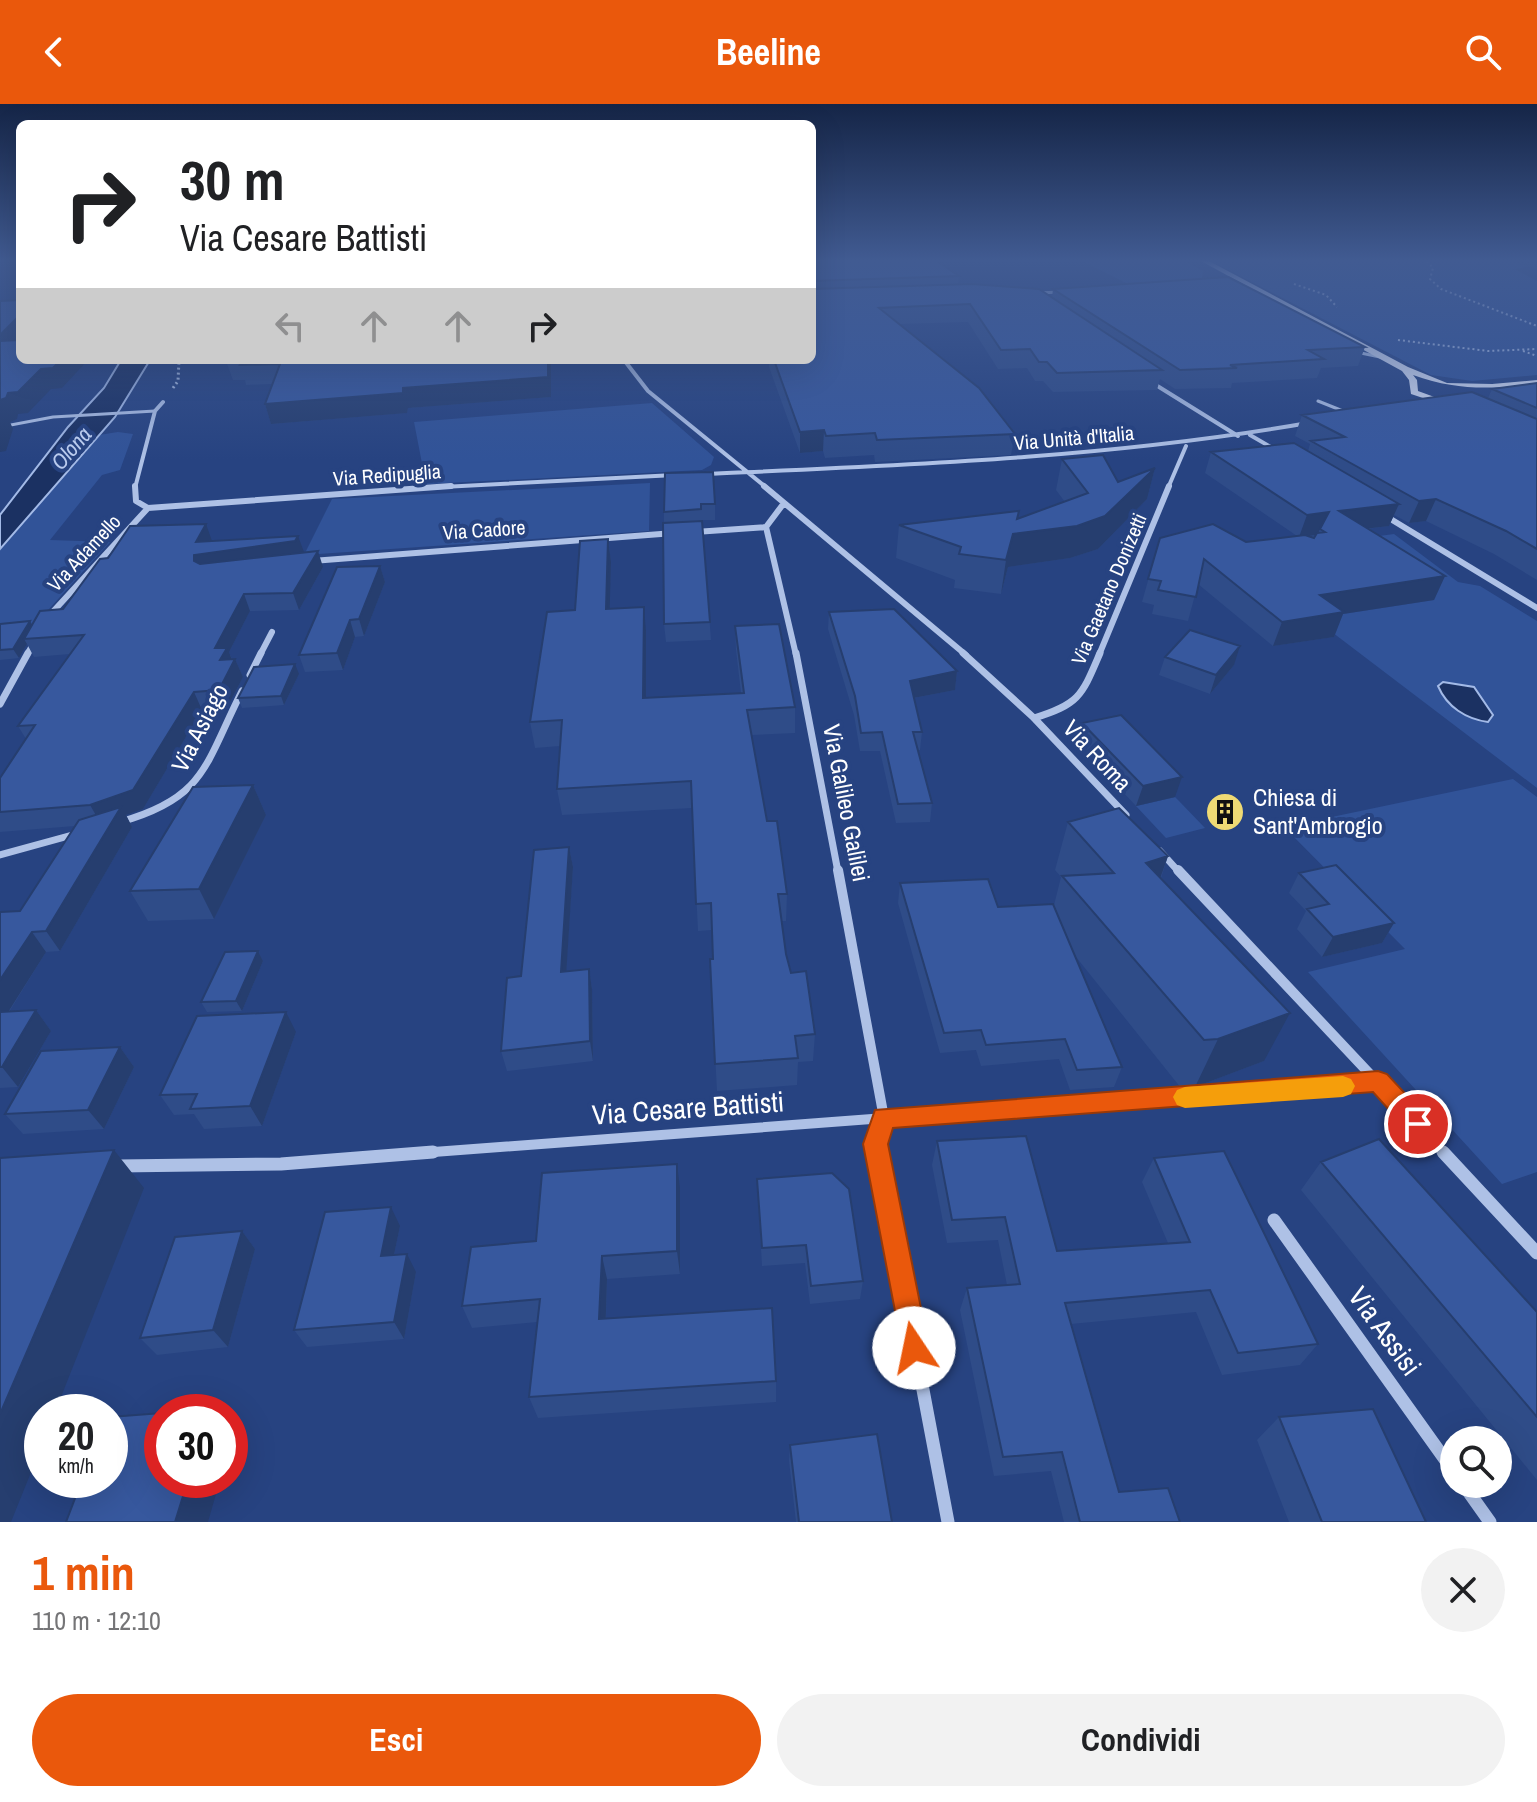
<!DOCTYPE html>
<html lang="it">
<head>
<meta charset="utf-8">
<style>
  :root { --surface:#fff; --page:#f2f2f2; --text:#202124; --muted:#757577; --accent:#ea580c }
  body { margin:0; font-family:"Archivo Narrow",sans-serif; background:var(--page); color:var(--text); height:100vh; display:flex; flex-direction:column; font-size:30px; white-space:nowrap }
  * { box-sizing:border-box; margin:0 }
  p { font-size:26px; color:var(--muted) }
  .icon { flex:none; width:44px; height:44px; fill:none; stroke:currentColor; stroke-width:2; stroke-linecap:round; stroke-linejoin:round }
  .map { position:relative; height:1418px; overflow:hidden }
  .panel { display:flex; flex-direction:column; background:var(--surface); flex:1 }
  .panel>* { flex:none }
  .hud { position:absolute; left:16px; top:16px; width:800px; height:244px; border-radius:12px; box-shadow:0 8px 32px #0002; background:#fff; color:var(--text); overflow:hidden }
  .fabs { position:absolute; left:1440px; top:1322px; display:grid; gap:16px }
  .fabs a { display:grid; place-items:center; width:72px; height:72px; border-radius:50%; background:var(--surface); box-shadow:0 8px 32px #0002; font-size:40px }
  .speed { position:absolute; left:24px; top:1290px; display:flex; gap:16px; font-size:40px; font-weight:700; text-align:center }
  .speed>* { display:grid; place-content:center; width:104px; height:104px; border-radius:50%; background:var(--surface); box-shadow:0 8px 32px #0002; line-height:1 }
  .speed small { font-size:20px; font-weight:400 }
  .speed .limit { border:12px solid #d22; background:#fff; color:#111 }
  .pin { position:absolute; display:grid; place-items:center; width:68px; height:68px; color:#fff; margin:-34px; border:4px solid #fff; border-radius:50%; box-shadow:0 2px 8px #0007 }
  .me { position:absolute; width:88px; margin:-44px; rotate:349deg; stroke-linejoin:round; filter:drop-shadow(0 0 6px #0008) }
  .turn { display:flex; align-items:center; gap:28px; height:168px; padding:0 32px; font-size:36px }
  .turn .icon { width:104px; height:104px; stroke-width:2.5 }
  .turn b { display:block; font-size:56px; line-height:68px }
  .lanes { display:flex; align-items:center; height:76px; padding:0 32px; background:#0003; justify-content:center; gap:40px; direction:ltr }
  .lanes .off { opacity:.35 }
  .round { display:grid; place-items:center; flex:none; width:84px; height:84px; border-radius:42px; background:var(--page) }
  .summary { display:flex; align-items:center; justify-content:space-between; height:136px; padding:0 32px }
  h1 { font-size:48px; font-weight:800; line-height:60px; color:var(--accent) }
  .primary-button { display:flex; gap:16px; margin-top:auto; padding:16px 32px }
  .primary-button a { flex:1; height:92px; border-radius:48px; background:var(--accent); color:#fff; font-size:32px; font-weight:800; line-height:92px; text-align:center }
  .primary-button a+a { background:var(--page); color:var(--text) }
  header { display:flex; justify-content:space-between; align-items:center; height:104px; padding:0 32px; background:var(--accent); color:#fff; font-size:36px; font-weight:800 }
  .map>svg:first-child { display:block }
  .green { fill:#315398 }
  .water { fill:#1b3162; stroke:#a3bae7; stroke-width:2 }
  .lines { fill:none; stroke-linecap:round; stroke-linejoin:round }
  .path-far1 { stroke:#aec1e6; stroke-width:2; stroke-dasharray:2 3; stroke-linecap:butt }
  .path { stroke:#aec1e6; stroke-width:3; stroke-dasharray:2 3; stroke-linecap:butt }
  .lane { stroke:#aec1e6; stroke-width:3 }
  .street-far5 { stroke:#aec1e6; stroke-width:3 }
  .street-far4 { stroke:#aec1e6; stroke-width:4 }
  .street-far3 { stroke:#aec1e6; stroke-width:6 }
  .street-far2 { stroke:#aec1e6; stroke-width:7 }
  .street-far1 { stroke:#aec1e6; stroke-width:10 }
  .street { stroke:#aec1e6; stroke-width:13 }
  .secondary { fill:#d8e1f6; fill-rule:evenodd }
  .wall { fill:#2f4c88 }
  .shaded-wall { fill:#263e6f }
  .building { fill:#37589e; stroke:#263e6f; stroke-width:2 }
  .route { fill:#ea580c; stroke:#983908; stroke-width:2 }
  .slow { fill:#f59e0b }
  .labels { text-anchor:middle; stroke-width:8; stroke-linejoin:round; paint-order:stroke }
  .far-street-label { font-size:20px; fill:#fff; stroke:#274381 }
  .far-water-label { font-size:22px; font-style:italic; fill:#bacbee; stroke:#274381 }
  .street-label { font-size:24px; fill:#fff; stroke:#274381 }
  .poi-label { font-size:24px; fill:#fff; stroke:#274381; text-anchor:start }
  .near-street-label { font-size:28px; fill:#fff; stroke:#274381 }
</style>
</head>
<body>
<header><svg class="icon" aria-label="back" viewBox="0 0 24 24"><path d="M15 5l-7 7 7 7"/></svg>Beeline<svg class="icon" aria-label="search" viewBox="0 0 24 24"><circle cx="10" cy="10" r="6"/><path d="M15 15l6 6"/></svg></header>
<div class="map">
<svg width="1537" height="1418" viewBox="0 0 1537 1418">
  <rect width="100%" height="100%" fill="#274381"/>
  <!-- green -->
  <path class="green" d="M1082,157h103l18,10 -2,13 -69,2z
    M1211,157h309l16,4 -21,4 22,12v94l-65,6 -41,-6z
    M652,299l62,54 -3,8 -9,5 -275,14 -2,-5 -11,-57z
    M118,328l15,2 -13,36 -18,5 -52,65 60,2 -81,89 -29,3v-85l99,-114z
    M650,379l-1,48 -345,24 28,-56z
    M1394,430l64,48 22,4 57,35v167l-305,-232z
    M1513,675l24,18v375l-35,12 -194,-212 97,-23 -121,-122z
    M1175,693l4,4 26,27 -39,10 -30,-32z"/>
  <!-- water -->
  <path class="water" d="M121,256h29l-35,57 -115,132v-34l68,-88 36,-39z
    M1443,578l31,5 19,28 -5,7c-22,-3 -41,-15 -50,-36z"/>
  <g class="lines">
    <!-- path-far1 -->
    <path class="path-far1" d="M1427,157l6,7 -3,11 11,10 96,37
      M1294,180l32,11 11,12
      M1398,236l90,11 49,-2
      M1523,247l14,5"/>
    <!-- path -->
    <path class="path" d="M173,284l5,-7 1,-21"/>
    <!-- lane -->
    <path class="lane" d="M1356,248l24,5
      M1318,297l30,12
      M0,323l53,-10 102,-6"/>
    <!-- street-far5 -->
    <path class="street-far5" d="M1033,189l31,-1"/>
    <!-- street-far4 -->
    <path class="street-far4" d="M624,256l24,31 119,97
      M1151,278l87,54
      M1250,331l26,15
      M705,370c202,-9 403,-16 603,-51
      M135,384l20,-77 8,-9
      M423,384l252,-13
      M1168,384l18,-42"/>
    <!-- street-far3 -->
    <path class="street-far3" d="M135,382l1,15 12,7 303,-22
      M764,382l202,169
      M784,399l-18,24 30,128
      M1384,411l153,93
      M695,428l71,-5
      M312,457l362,-28
      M49,512l99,-108
      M27,551l7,-13
      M260,551l12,-23
      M1099,551l70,-169"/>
    <!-- street-far2 -->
    <path class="street-far2" d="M796,549l42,219
      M963,549l71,65 92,97
      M250,571l11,-22
      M0,600l28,-51
      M1034,614c46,-14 48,-23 66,-65
      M120,718c86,-24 85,-58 122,-131
      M1160,747l19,21
      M0,751l76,-21"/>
    <!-- street-far1 -->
    <path class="street-far1" d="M838,766l46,248 -8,26 2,10
      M1178,766l267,284
      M407,1050l971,-73"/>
    <!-- street -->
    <path class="street" d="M878,1048l70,370
      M1443,1048l94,101
      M118,1062l163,-2 152,-12
      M1274,1116l180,252
      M1463,1380l27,38"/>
    <!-- secondary -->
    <path class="secondary" d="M1201,157h8l199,106 39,16 45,1 45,-4v4c-47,5 -79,7 -124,-9l4,5 1,11 33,12 -4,3 -36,-12 -2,-14 -7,-9z"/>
  </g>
  <!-- wall -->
  <path class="wall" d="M812,157l147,15 -1,8 94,14 1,-9 312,58 -7,19 -37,2 -4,10 -85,5 -1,5 -56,1 -15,-10 -3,11 -104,2 -10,-11h-8l-8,-13 -29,1 -30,-47 -68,2 115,110 -4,21 -136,7 -1,-7 -49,3 -2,-7 -23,2 -31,-86v-7h43z
    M1510,157h27v8z
    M551,256v37l-143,11 -1,5 -136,11 -6,-20 7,-20 -26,1 -1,-5h-12l-7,-19z
    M1537,279v197l-43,-26 -68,-33 -17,2 -15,-8 -5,11 -22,3 78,47 -11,24 -91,14 -9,23 -61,9 -75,-62 -10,37 -36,-7 2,-9 -12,-3 18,-64 86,4 51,-6 -92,-63 6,-21 97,-1 2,-7 -15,-8 7,-21 186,-17 4,-9z
    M1062,355l56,23 37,-14 -8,31 -49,50 -28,9 -62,9 -7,27 -47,-6 1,-8 -59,-22 3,-33 119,-6 47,-17 -9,-12z
    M665,369l50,31v16h-13l9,120 -45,2 -2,-18v-112z
    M608,435l3,23 -2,47 37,22v67l95,-5 -5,-43 -1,-24 60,81v26l-43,2 15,86 20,73 -1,27h-4l4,33 5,19 24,61 -2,27 -15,1 -1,23 -80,6 -7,-132h3l-1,-29 -14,1 -6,-123 -130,7 -5,-26 3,-43 -25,2 -5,-26 45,-112z
    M212,437l91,11 20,15 -24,43 -49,1 -21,41 3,7h3l8,18 -16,31 -25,2 -59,99 -17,6 6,12 -72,124 -14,1 -37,60 27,-2 15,21 -33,56 -18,1v-176l20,-1 55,-85 -75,6v-54l26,-39 -8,-13 52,-72 -36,3 -7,-13 -8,14 -19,2v-36l32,1 31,-16 45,-51z
    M380,462l5,16 -21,54 -9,1 -12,33 -38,2 -6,-17z
    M829,508l128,59 -2,19 -41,8 8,34 -2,18h-2l14,53 -2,19 -34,1 -16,-72h-20l-6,-36 -26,-86z
    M1165,553l69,8 -24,29 -51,-19z
    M299,570l-15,31 -42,3 -4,-10z
    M1082,619l93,74 -39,9 -59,-63z
    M253,681l13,30 -52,104 -66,2 -18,-30z
    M1068,718l100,34 -7,22 103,183 -69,26 -14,1 -105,-131 46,110 -8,20 -44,3 -11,-31 -78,7 -5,-16 -36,3 -42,-150 2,-20 98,24 56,-2 7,-28 -6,-7z
    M569,743l4,20 -7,104 23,-2 3,20 1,72 -86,10 -6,-20 20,-75z
    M1299,769l95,50 -12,20 -60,14 -25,-28 9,-18 -17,-18z
    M258,847l5,10 -21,50 -35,1 -6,-10z
    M296,928l-34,94 -58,3 -10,-15 -20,1 -14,-20z
    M120,943l14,20 -30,62 -81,5 -18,-20z
    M937,1037l120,110 111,-8 -26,-61 12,-24 164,186 -18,21 -78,10 -26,-63 -125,12 48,168 61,30h-116l-13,-51 -57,5 -34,-166 7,-22 40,-3 -9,-45 -51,3 -15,-78z
    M1321,1058l216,150v168l-236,-290z
    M757,1075l106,102 -3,18 -50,5 -5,-41 -43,3z
    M680,1084v86l-73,5 -1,40 170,62v21l-238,16 -9,-21 8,-75 -65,6 -10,-22 74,-65z
    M400,1122l-6,29 22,17 -12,67 -97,8 -13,-17z
    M242,1127l13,18 -27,98 -71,8 -17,-17z
    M1279,1313l147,105h-137l-32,-82z
    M790,1341l102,77h-96l-7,-61z"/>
  <!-- shaded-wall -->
  <path class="shaded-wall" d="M20,211v27l-20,16v-23z
    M61,256h27l-26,28 -11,1 -23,24 -10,1 -1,5 -7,3 3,7 -7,22 -6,1v-52l41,-31z
    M551,256v37l-143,11 -1,5 -136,11 -6,-20 138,-16z
    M824,326l-1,21 -23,2v-21z
    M1155,364l-8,31 -49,50 -28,9 -62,9 -7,27 5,-34 13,-49 -4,22z
    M1436,395l-10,22 -17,2 10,-22z
    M1399,400l-10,22 -59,7 9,-22z
    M1329,408l-12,23 -18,2 8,-22z
    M206,420l6,17 -7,13 93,-18 6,16 -103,20 -7,-11 2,-19z
    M608,435l3,23 -2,71 -3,-24z
    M318,447l5,16 -24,43 -6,-17z
    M380,462l5,16 -21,54 -5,-17z
    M1445,472l-11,24 -91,14 -9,23 -61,9 9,-24 38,-27z
    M244,490l6,17 -21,41 4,11 2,-4 8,18 -16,31 -8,-18 -4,-42z
    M644,503l2,24v92l-3,-25z
    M350,516l5,17 -12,33 -6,-17z
    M30,517l5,9 -11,9 3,5 -8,14 -6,-9z
    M1240,542l-6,19 -24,29 6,-19z
    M295,560l4,10 -15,31 -3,-9z
    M957,567l-2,19 -47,9 2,-18z
    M194,588l8,18 -59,99 -17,6 6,12 -72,124 -14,-20 55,-107 -11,-19z
    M1182,673l-7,20 -39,9 7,-20z
    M253,681l13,30 -52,104 -15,-30z
    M569,743l4,20 -8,125 -4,-20z
    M1168,752l-17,48 -5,-41z
    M1394,819l-12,20 -60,14 11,-20z
    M32,828l14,20 -41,65 -5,-6v-31z
    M258,847l5,10 -21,50 -6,-10z
    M589,865l3,20 1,72 -3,-20z
    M36,906l15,21 -33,56 -16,-20z
    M286,908l10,20 -34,94 -12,-20z
    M1290,909l-26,48 -69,26 23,-48z
    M120,943l14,20 -30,62 -16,-19z
    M114,1046l30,38 -89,224h-13v33l-31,77h-11v-108z
    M677,1060l3,24v86l-3,-23z
    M391,1103l9,19 -10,48 -9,-18z
    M242,1127l13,18 -27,98 -15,-17z
    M407,1150l9,18 -12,67 -10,-17z
    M602,1152l5,23 -2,62 -6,-22z
    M230,1325l3,3 -3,12z
    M188,1376h32l-12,42h-33z"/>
  <!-- building -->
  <path class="building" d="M812,157h125l22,15 -147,5z
    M1228,173l137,70 -57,3 16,9 -94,6 7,3 -57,2 -127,-81z
    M972,180l67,5 123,81 -105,3 -10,-11h-8l-9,-13 -29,1 -31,-46 -91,4 100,80 36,46 -138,6 -2,-7 -49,3 -2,-6 -24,2 -26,-72h38v-71z
    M20,196v15l-20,20v-34z
    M20,236v20h41l-8,8 -12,1 -23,23 -10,1 -2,5 -6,2v-59z
    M227,256h321v17l-145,11v5l-138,11 15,-40 -40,1 4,-5 -18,1z
    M1537,279v25l-45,-19z
    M1472,288l65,27v130l-31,-18 -70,-32 -17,2 -108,-60 34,-4 -43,-22z
    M1294,339l105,61 -60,7 106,65 -125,19 24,17 -62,10 -78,-63 -8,38 -38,-7 3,-9 -13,-2 12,-41 53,-14 33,18 59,-7 9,3 3,-5 8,-1 -5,-3 9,-17 -22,3 -96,-63z
    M1103,351l15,27 37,-14 -50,48 -28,10 -64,8 -7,26 -47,-6 2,-7 -62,-22 120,-14 -2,8 71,-26 -26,-34z
    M713,368l2,32h-14v5l-37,3 1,-39z
    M702,417l8,101 -46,2 -1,-101z
    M206,420l-10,18 102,-6 -3,5 -101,14v6l6,3 118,-13 -25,42 -49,1 -29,54h12l-7,12 15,-1 -16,31 -25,2 -61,98 -43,15 -90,7v-34l35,-53 -17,1 66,-91 -60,4 16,-28 23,-2 37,-50 8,-1 22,-32z
    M608,435l-2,70 38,-2 -1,91 101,-5 -9,-67 44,-2 16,83 -48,3 20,111h10l10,73h-9l8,60 5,19 15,-2 9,63 -20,2 3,22 -83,6 -5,-105h3l-2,-56 -15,1 -5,-123 -134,8 5,-69 -32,2 17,-110 28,-2 5,-69z
    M380,462l-21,53 -9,1 -13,33 -38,2 38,-88z
    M894,505l63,62 -47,10 12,51h-9l19,71 -34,1 -16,-72 -21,1 -6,-37 -26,-84z
    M30,517l-17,28 -13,1v-26z
    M1190,526l50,16 -24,29 -51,-18z
    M295,560l-14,32 -43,2 16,-31z
    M1121,611l61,62 -39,9 -61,-63z
    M253,681l-54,104 -69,2 63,-104z
    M121,703l-75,124 -14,1 -32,48v-68l20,-1 59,-91z
    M1119,704l49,48 -22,7 144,150 -72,26 -14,1 -142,-164 52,-3 -46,-51z
    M569,743l-8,125 28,-3 1,72 -89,10 6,-73 14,-2 13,-126z
    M1336,761l58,58 -61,14 -26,-28 22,-5 -30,-31z
    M988,775l10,28 55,-3 69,163 -45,3 -12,-31 -79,6 -5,-15 -37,3 -44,-150z
    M258,847l-22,50 -35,1 24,-50z
    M36,906l-34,57h-2v-55z
    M286,908l-36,94 -60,3 7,-15 -37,1 37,-79z
    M120,943l-32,63 -83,4 36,-63z
    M1026,1032l31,115 133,-9 -36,-84 70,-7 94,193 -80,9 -28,-63 -145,13 54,189 49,-4 12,34h-100l-18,-70 -59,5 -36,-169 53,-4 -15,-67 -53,3 -15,-79z
    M1379,1035l158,173v105l-216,-255z
    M114,1046l-114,264v-256z
    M677,1060v87l-75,5 -3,63 173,-11 4,73 -247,16 11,-98 -78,7 9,-59 65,-6 6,-68z
    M832,1069l17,16 14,92 -52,5 -5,-41 -44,3 -5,-69z
    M391,1103l-10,49 26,-2 -13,68 -100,8 31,-118z
    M242,1127l-29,99 -73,8 35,-101z
    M210,1305l-1,3h-37z
    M1373,1305l53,113h-104l-43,-105z
    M162,1309v67h26l-13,42h-109l16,-42h28v-63z
    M877,1330l15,88h-93l-9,-77z"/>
  <!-- sky -->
  <linearGradient id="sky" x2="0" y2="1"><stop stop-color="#152547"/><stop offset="0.44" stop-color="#415b92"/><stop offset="1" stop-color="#415b92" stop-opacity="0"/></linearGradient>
  <rect width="1537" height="356" fill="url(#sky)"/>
  <!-- route -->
  <path class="route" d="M1378,967l9,3 40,43 3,7 -3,8 -9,3 -9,-3 -36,-40 -480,36 -5,16 41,204 -4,10 -11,4 -10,-4 -41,-214 12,-34z"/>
  <!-- slow -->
  <path class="slow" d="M1343,972l8,3 4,7 -4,8 -8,3 -158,11 -8,-3 -4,-8 4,-7 8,-3z"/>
  <!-- icons -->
  <defs>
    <g id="building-disc" transform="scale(2)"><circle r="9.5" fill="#efda74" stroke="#274381"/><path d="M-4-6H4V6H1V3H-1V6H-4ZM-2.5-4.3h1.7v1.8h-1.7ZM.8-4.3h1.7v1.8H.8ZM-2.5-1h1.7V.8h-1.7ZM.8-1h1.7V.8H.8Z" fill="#111"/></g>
  </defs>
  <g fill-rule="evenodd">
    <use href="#building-disc" x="1225" y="708"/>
  </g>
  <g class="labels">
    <!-- far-street labels -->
    <g class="far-street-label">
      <text transform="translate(1074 334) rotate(-5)" y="7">Via Unità d'Italia</text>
      <text transform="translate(387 371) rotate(-4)" y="7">Via Redipuglia</text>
      <text transform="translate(484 426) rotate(-4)" y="7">Via Cadore</text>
      <text transform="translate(84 449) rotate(-47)" y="7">Via Adamello</text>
      <text transform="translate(1109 485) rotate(-67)" y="7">Via Gaetano Donizetti</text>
    </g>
    <!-- far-water labels -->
    <g class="far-water-label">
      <text transform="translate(71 344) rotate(-49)" y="8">Olona</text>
    </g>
    <!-- street labels -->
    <g class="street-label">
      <text transform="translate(200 624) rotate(-63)" y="8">Via Asiago</text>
      <text transform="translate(1097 652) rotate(47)" y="8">Via Roma</text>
      <text transform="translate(846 699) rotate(79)" y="8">Via Galileo Galilei</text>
    </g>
    <!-- poi labels -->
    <g class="poi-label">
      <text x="1253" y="702">Chiesa di<tspan x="1253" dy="28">Sant'Ambrogio</tspan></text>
    </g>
    <!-- near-street labels -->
    <g class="near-street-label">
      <text transform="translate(688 1004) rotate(-4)" y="10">Via Cesare Battisti</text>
      <text transform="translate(1385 1227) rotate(54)" y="10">Via Assisi</text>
    </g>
  </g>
</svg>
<div class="fabs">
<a><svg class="icon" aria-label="search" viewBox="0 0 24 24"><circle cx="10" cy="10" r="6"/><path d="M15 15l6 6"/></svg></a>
</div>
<div class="speed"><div>20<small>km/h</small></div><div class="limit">30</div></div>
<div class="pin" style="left:1418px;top:1020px;background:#d93025"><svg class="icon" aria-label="arrive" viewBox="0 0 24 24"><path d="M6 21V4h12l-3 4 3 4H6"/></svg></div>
<svg class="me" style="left:914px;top:1244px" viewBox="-20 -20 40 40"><circle r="19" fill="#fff"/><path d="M0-13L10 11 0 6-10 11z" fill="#ea580c"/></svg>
<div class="hud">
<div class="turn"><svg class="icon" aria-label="right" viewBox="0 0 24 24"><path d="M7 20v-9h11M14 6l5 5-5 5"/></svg><div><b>30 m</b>Via Cesare Battisti</div></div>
<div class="lanes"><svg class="icon off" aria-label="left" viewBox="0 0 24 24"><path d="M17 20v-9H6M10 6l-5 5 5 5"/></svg><svg class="icon off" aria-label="ahead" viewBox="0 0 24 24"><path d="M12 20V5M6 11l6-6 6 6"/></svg><svg class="icon off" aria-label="ahead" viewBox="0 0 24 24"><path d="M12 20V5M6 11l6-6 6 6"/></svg><svg class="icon" aria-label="right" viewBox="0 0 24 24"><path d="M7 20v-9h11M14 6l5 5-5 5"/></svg></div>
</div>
</div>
<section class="panel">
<div class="summary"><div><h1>1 min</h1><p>110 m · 12:10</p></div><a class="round"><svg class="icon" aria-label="close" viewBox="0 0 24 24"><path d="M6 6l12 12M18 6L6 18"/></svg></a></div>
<div class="primary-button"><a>Esci</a><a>Condividi</a></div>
</section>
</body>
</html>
